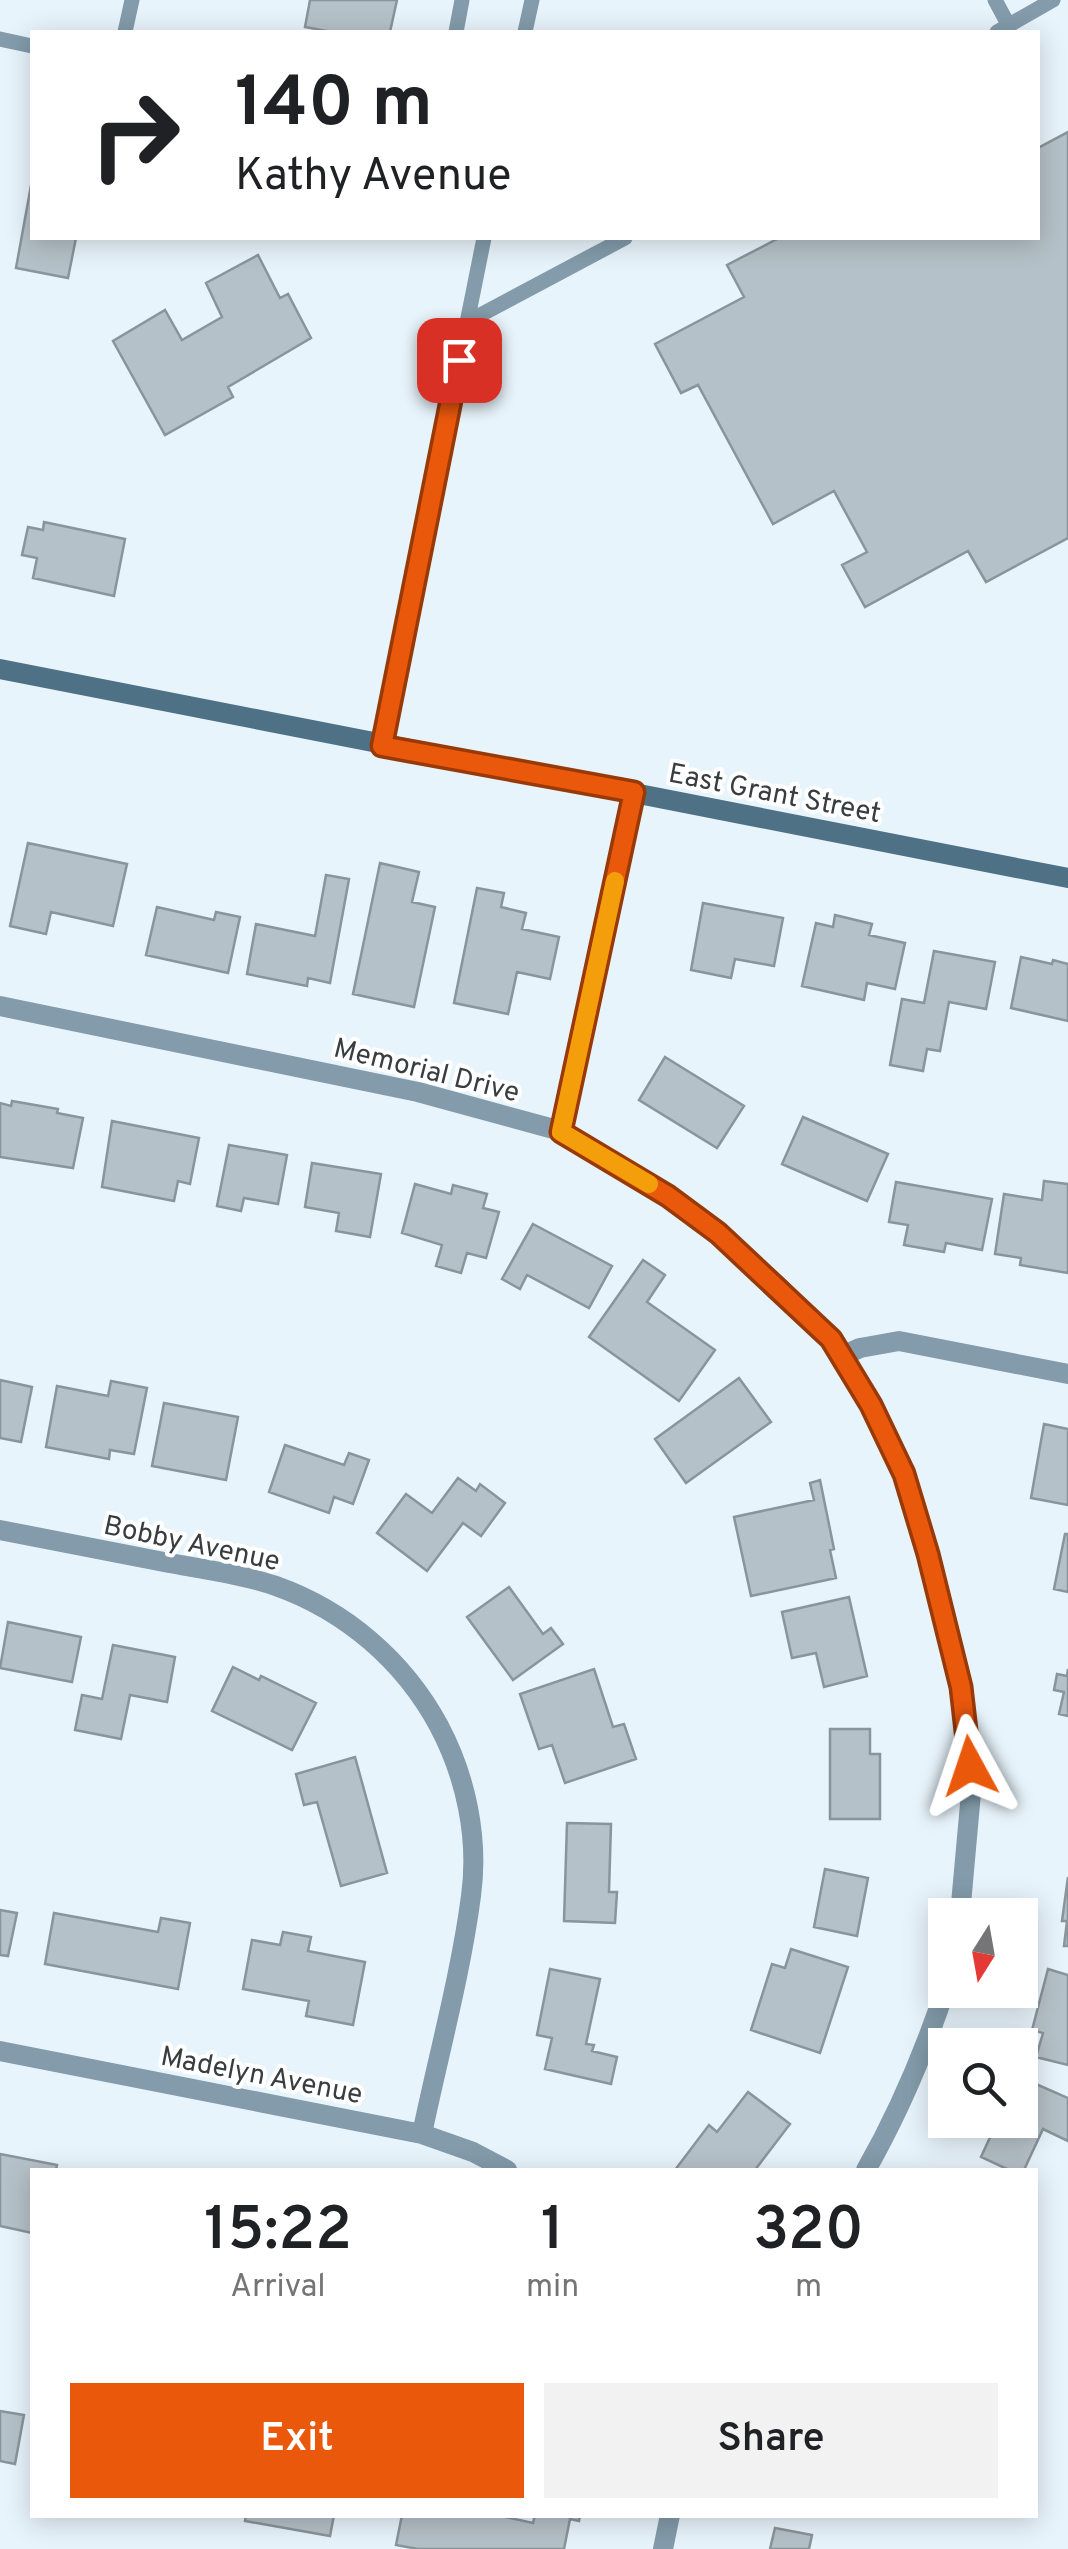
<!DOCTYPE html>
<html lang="en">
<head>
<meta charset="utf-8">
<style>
  :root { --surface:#fff; --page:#f2f2f2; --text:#202124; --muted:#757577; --accent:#ea580c }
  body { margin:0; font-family:Overpass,sans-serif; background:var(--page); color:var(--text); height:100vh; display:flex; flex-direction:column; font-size:38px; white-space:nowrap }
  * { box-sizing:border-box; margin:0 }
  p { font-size:32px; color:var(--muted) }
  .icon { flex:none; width:55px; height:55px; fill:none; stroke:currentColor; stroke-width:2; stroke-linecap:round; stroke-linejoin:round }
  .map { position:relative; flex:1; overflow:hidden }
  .details { position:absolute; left:30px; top:2168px; width:1008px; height:350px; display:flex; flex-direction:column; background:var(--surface); border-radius:0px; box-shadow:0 5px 25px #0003 }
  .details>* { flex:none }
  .hud { position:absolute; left:30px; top:30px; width:1010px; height:210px; border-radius:0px; box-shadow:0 5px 25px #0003; background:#fff; color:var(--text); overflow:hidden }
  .needle { width:65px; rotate:191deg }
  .fabs { position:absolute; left:928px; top:1898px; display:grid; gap:20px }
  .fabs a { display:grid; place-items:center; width:110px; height:110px; border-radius:0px; background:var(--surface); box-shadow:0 5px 25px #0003; font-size:50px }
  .pin { position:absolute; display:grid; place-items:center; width:85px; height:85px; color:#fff; margin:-42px; border-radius:20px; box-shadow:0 5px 15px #0006 }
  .me { position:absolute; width:110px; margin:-55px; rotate:355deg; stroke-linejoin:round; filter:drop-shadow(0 0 8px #0008) }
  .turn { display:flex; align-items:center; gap:35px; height:210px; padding:0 40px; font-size:45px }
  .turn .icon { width:130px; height:130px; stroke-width:2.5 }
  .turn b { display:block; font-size:70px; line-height:85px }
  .eta { display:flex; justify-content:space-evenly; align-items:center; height:170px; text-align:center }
  .eta b { font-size:60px; font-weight:600; line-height:70px }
  .action { display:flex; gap:20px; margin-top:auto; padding:20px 40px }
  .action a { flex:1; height:115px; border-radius:0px; background:var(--accent); color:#fff; font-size:40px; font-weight:600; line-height:115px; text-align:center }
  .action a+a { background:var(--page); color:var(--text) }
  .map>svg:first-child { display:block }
  .building { fill:#b5c1c8; stroke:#89949b; stroke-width:2.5 }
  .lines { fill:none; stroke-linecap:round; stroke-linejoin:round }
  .service { stroke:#839baa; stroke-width:15 }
  .minor { stroke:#839baa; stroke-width:20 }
  .secondary { stroke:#4e7186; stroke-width:20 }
  .route-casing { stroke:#983908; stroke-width:25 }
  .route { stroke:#ea580c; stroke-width:18 }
  .slow { stroke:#f59e0b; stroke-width:18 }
  .labels { text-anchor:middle; stroke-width:8; stroke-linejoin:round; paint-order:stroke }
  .street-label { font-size:28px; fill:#383d40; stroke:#fff }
</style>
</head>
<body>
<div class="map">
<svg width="1068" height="2549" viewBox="0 0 1068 2549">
  <rect width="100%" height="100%" fill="#e8f4fc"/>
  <!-- building -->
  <path class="building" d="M310,0h87l-7,32h-58l-27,-5z
    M1068,132v406l-82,44 -18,-31 -103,56 -23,-42 25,-13 -33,-61 -61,33 -75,-139 -17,8 -26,-49 89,-47 -17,-32 52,-27h259v-90z
    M32,180v58h44l-8,40 -52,-10z
    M258,255l22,43 8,-4 23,44 -83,49 5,10 -68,38 -52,-94 52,-31 17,30 40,-23 -16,-34z
    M44,522l81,17 -11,57 -81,-18 4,-20 -15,-3 6,-28 15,3z
    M28,843l99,21 -14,62 -62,-14 -5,22 -36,-8z
    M380,863l39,9 -7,30 23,5 -21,100 -61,-13z
    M326,875l23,4 -19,104 -22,-5 -1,8 -60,-12 9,-50 59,12z
    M477,888l27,5 -3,14 25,6 -4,16 37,8 -9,42 -33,-7 -9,42 -54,-11z
    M703,903l80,15 -9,48 -39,-7 -4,19 -40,-8z
    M157,907l57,13 2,-8 24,5 -12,56 -82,-18z
    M835,915l37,9 -3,11 36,8 -10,46 -28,-6 -3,17 -62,-14 14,-63 17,4z
    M934,951l61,11 -9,47 -37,-7 -9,49 -13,-2 -4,22 -33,-6 12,-66 22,4z
    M1021,957l31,7 1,-4 15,4v57l-57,-13z
    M665,1057l79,49 -27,42 -78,-48z
    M12,1101l46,8 -1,4 26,5 -10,50 -73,-11v-54l11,3z
    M803,1117l85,37 -21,47 -85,-37z
    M112,1121l87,17 -9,46 -12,-3 -4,20 -72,-14z
    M229,1145l58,10 -9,49 -34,-6 -3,13 -24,-5z
    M312,1163l69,11 -11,63 -34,-6 3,-18 -34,-6z
    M1044,1181l24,3v89l-48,-8 1,-7 -26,-4 9,-60 38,6z
    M896,1182l96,17 -10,51 -36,-7 -2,9 -40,-7 4,-20 -19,-3z
    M415,1184l36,10 2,-9 34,9 -4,14 16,4 -13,46 -19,-5 -6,20 -25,-7 6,-21 -40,-12z
    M533,1224l79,42 -23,42 -62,-33 -7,14 -18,-10z
    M643,1260l22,15 -18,27 68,48 -36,51 -90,-64z
    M739,1378l32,44 -85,61 -31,-44z
    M0,1380l32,7 -11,55 -21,-4z
    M111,1381l36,7 -13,66 -24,-4 -1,9 -63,-12 11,-61 51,10z
    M164,1403l74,14 -12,63 -74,-14z
    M1044,1424l24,5v76l-37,-7z
    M285,1445l59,20 5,-12 20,7 -16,44 -19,-7 -5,16 -60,-21z
    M458,1478l18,13 4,-7 25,19 -24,33 -18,-13 -36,48 -50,-38 29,-39 26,19z
    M820,1480l14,69 -4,1 6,28 -85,18 -17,-79 80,-17 -4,-17z
    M1065,1534h3v58l-14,-3z
    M509,1587l34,47 8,-6 12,16 -50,36 -46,-63z
    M849,1597l18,79 -43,11 -8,-34 -24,5 -10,-46z
    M8,1622l73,15 -9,45 -72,-14z
    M113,1645l62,12 -8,45 -37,-7 -9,44 -46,-9 7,-35 20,4z
    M233,1667l26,13 2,-4 55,27 -24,47 -80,-39z
    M594,1669l19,58 11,-3 12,35 -71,24 -13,-38 -13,4 -19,-55z
    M1068,1669v47l-9,-2 5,-22 -10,-2 3,-16 10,2z
    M830,1729h40v25h10v65h-50z
    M355,1757l32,116 -46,13 -24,-84 -13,3 -8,-31z
    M567,1823l44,1 -2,68h8l-2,31 -51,-2z
    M825,1869l43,9 -11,58 -43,-9z
    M1068,1877v69h-4l3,-25h-5z
    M0,1910l17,3 -9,43 -8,-1z
    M54,1913l104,19 3,-14 29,5 -12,66 -133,-25z
    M283,1932l28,5 -3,14 57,11 -12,63 -47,-9 3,-15 -66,-12 9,-49 28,5z
    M791,1949l57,18 -28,86 -69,-23 21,-66 13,4z
    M550,1969l50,10 -14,65 8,1 -2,6 25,6 -6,27 -66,-15 7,-31 -15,-3z
    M1048,1969l20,6v90l-32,-8 7,-24 -11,-3z
    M1020,2077l48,21v43l-25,-12 -19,41h-15l-28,-13 17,-37h22z
    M748,2092l42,32 -35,46h-80l34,-45 8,7z
    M0,2154l57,11 -1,5h-24v63l-32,-7z
    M0,2411l24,4 -9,49 -15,-3z
    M246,2515h88l-4,21 -85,-15z
    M402,2515h94l37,8 2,-8h45l-1,6 -9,-2 -6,30h-146l-22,-4z
    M775,2528l37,7 -3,14h-39z"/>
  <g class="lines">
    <!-- service -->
    <path class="service" d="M995,0l14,26
      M125,32l7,-32
      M456,32l6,-32
      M525,32l7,-32
      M997,32l56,-32
      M0,39l32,7
      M467,322l158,-84
      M382,746l102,-508"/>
    <!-- minor -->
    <path class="minor" d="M0,1006l418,86 143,39 107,65 49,37 59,51 55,55 40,66 33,69 24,80 33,133 7,53 3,53 -11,122
      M561,1131l73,-339
      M842,1356l18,-8 39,-7 169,33
      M0,1530c55,11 110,21 164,32 37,7 77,12 112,24 70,25 128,75 163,140 27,51 40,112 32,170 -10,77 -33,161 -49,238
      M0,2051l422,83 51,18 34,18
      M866,2170c33,-58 58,-117 79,-180
      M663,2549l7,-34"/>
    <!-- secondary -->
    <path class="secondary" d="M0,669l1068,209"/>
  </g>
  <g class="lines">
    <!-- route casing -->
    <g class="route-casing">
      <path id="route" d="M459,360l-77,386 252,46 -73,340 107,64 50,37 113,106 40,66 33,69 24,80 33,133 9,79"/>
    </g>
    <!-- route -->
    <use href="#route" class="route"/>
    <!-- slow -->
    <path class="slow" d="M615,881l-54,251 88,52"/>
  </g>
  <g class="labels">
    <!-- street labels -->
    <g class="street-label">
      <text transform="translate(775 792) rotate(11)" y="10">East Grant Street</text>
      <text transform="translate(427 1069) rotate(14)" y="10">Memorial Drive</text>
      <text transform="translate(192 1542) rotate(12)" y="10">Bobby Avenue</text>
      <text transform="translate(262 2074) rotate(11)" y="10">Madelyn Avenue</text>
    </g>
  </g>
</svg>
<div class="fabs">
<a><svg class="needle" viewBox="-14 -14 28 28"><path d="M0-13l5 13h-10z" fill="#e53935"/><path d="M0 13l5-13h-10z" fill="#757577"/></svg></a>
<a><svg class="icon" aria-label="search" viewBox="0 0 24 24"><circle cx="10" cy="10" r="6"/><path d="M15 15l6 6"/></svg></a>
</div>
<div class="pin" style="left:459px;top:360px;background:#d93025"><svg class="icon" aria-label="arrive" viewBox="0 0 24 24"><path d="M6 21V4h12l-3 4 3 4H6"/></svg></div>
<svg class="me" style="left:970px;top:1766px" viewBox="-20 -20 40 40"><path d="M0-17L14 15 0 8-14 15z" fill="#ea580c" stroke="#fff" stroke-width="4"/></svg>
<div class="hud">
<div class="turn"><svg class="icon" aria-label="right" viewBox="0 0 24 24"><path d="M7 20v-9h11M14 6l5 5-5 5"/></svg><div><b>140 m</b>Kathy Avenue</div></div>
</div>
<section class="details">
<div class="eta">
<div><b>15:22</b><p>Arrival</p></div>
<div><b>1</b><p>min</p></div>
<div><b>320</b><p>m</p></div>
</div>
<div class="action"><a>Exit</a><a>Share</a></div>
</section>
</div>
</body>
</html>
